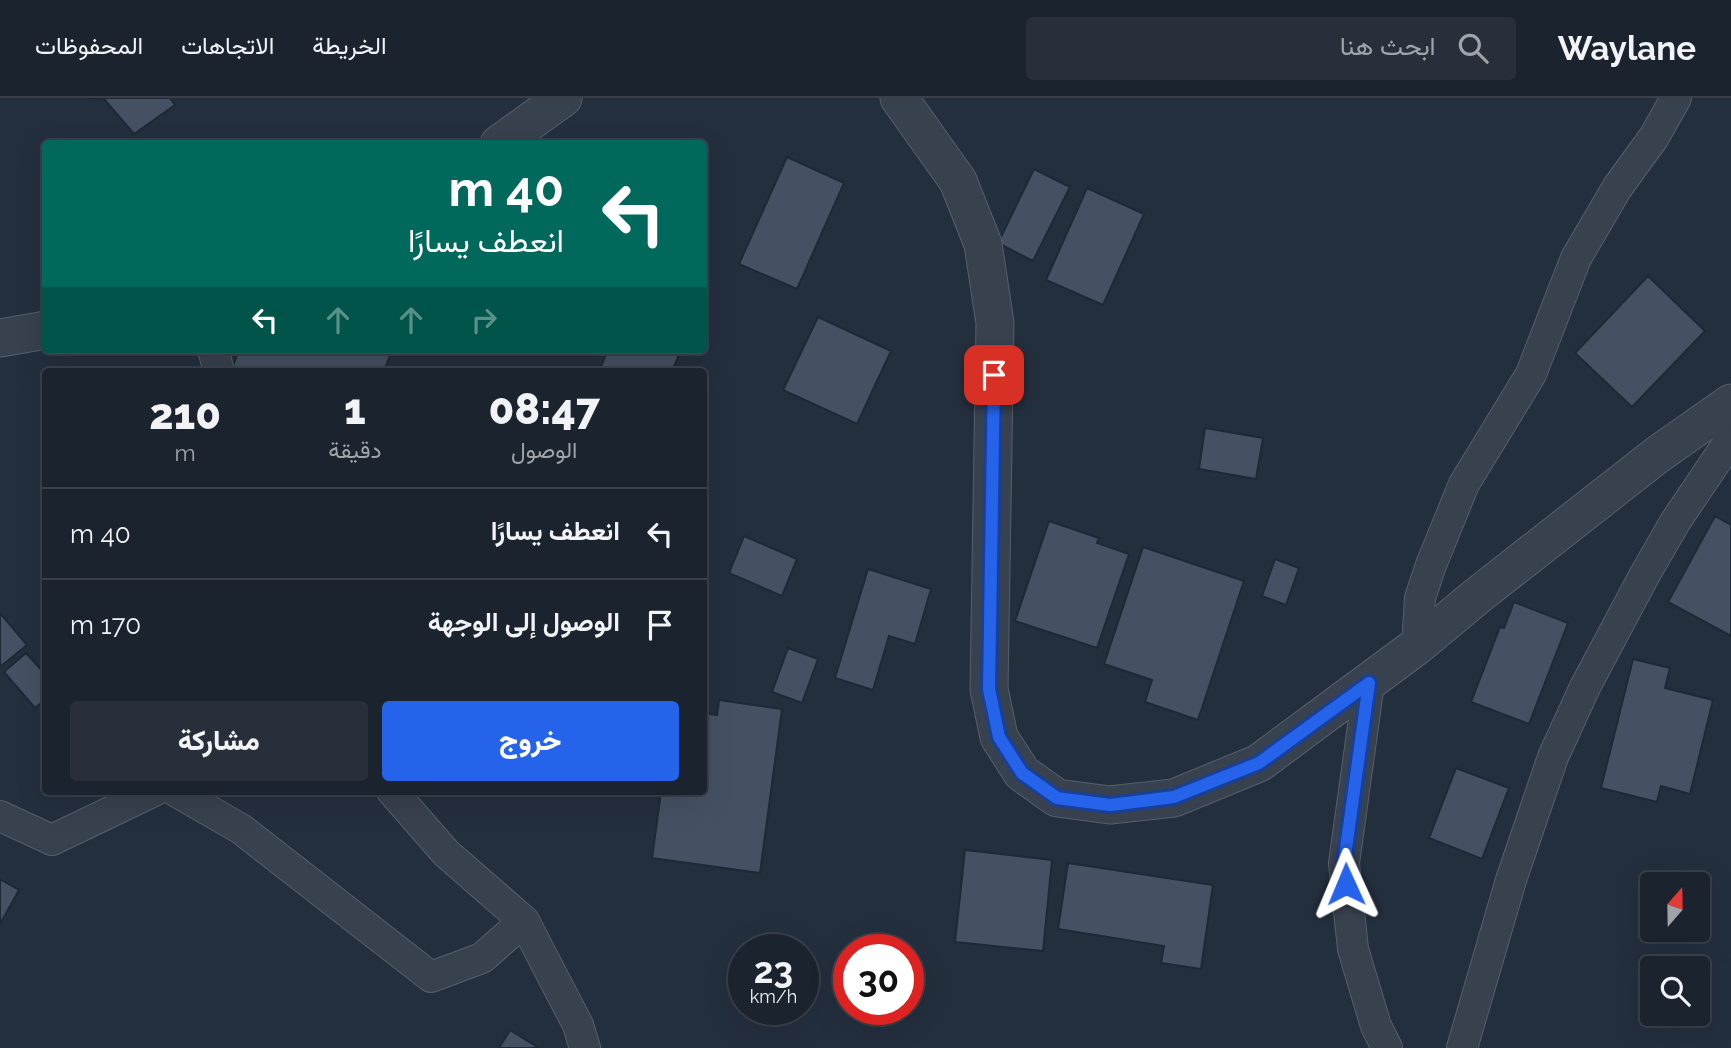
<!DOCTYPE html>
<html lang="ar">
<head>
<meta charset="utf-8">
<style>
  :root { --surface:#1b232e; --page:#282f3a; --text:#f1f3f6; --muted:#a0a4aa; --line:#39404a; --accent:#2563eb }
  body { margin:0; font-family:Raleway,Vazirmatn,sans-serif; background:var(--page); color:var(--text); direction:rtl; height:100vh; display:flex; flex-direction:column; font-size:26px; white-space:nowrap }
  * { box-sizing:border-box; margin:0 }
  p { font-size:23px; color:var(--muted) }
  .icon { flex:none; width:38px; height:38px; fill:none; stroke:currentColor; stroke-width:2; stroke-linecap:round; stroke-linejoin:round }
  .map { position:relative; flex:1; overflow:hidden; direction:ltr }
  .drawer { position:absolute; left:42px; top:270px; width:665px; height:427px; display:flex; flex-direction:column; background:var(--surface); border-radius:7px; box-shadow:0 7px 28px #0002,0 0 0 2px var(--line); direction:rtl }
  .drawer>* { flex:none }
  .guide { position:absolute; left:42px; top:42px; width:665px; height:214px; border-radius:7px; box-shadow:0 7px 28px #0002,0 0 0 2px var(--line); direction:rtl; background:#00695c; color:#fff; overflow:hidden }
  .needle { width:46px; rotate:20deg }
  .controls { position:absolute; left:1640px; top:774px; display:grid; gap:14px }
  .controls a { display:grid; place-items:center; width:70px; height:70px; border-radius:7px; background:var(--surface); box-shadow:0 7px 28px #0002,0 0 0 2px var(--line); font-size:35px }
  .speed { position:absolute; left:728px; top:836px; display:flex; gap:14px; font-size:35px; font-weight:700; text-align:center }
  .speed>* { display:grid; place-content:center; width:91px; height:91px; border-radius:50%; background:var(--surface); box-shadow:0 7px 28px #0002,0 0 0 2px var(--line); line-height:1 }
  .speed small { font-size:18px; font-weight:400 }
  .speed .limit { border:10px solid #d22; background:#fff; color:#111 }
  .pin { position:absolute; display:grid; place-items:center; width:60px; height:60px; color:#fff; margin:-30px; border-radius:14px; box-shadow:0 4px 10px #0006 }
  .me { position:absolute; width:77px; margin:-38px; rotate:359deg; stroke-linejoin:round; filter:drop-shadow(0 0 5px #0008) }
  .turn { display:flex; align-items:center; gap:24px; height:147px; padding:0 28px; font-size:32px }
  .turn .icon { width:91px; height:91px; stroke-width:2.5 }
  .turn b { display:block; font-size:49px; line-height:60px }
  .lanes { display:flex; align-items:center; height:66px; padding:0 28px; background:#0003; justify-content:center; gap:35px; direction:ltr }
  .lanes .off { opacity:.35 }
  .eta { display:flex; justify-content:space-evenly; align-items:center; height:119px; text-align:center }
  .eta b { font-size:42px; font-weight:800; line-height:49px }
  .primary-button { display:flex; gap:14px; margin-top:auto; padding:14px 28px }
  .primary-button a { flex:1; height:80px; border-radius:7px; background:var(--accent); color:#fff; font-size:28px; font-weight:800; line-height:80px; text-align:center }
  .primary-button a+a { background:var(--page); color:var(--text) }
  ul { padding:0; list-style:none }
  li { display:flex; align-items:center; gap:21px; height:91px; padding:0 28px; border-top:2px solid var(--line) }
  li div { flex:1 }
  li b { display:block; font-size:26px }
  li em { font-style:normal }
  header { display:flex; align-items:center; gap:42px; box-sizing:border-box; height:98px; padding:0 35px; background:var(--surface); border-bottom:2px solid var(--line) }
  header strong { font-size:33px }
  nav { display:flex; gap:38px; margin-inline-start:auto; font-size:24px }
  .search { width:490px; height:63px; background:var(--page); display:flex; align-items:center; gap:18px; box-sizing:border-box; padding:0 24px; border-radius:7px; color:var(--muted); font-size:26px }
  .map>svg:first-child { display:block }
  .building { fill:#455162; stroke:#1f2835; stroke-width:2 }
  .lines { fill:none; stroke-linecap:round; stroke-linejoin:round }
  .minor-casing { stroke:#565f6c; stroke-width:32 }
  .tertiary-casing { stroke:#565f6c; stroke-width:39 }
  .minor { stroke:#38414e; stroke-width:30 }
  .tertiary { stroke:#38414e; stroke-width:37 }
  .route-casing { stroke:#184099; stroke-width:18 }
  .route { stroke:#2563eb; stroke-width:12 }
</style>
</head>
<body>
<header>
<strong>Waylane</strong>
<div class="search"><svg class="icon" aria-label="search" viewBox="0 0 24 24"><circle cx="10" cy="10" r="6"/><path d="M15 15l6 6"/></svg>ابحث هنا</div>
<nav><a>الخريطة</a><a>الاتجاهات</a><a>المحفوظات</a></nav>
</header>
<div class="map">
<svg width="1731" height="950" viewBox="0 0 1731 950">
  <rect width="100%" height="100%" fill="#242f3e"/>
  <!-- building -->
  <path class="building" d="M88,0h82l5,7 -41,29 -30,-35z
    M787,59l57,26 -47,106 -58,-25z
    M1034,71l36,18 -37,74 -35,-18z
    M1087,90l57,26 -41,91 -57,-25z
    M1648,178l57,55 -73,76 -57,-54z
    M818,219l73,34 -34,73 -74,-34z
    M239,252h153l-8,21h-153z
    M608,252h73l-9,21h-73z
    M1205,330l58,10 -7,41 -57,-10z
    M1715,418l16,9v111l-63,-34z
    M1049,423l50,17 -2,5 32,11 -32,94 -82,-27z
    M744,438l53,23 -15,37 -53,-23z
    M1143,449l101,34 -46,139 -53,-18 7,-22 -48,-16z
    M1275,461l24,9 -13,37 -24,-9z
    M868,471l63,20 -16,55 -26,-8 -16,54 -38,-12z
    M1514,504l54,21 -39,101 -58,-22 29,-75 4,1z
    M0,515l27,32 -27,22z
    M788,550l30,11 -16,44 -30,-11z
    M26,555l20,22v24l-11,9 -31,-36z
    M1633,561l37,9 -5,20 48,12 -23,94 -29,-8 -4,16 -56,-14z
    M719,602l63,9 -22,164 -108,-15 9,-67h43v-78l13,2z
    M1456,670l53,20 -27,71 -53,-21z
    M965,752l87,10 -9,91 -88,-9z
    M1068,765l145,22 -12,84 -40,-6 3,-17 -106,-17z
    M0,781l19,11 -19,34z
    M510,932l29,18h-40z"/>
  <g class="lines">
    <!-- minor casing -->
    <g class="minor-casing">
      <path id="minor" d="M213,252l6,21
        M1417,548l3,-48 11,-33 33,-81 67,-110 45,-116 41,-70 37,-51 22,-39
        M1369,585l-25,180 9,86 23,77 11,22
        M175,693l66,38 190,148 51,-19 42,-37
        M392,693l54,62 78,68 54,104 7,23
        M0,718l52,24 102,-49
        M1462,950l49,-168 42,-123 32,-70 59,-111 31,-54 56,-83"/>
    </g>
    <!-- tertiary casing -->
    <g class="tertiary-casing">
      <path id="tertiary" d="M899,0l59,83 25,63 12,79 -6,366 10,48 23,36 35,25 53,7 64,-7 85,-35 158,-117 60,-50 180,-141 74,-52
        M499,46l64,-46
        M0,240l46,-8"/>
    </g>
    <!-- minor -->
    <use href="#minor" class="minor"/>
    <!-- tertiary -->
    <use href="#tertiary" class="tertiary"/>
  </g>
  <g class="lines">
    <!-- route casing -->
    <g class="route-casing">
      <path id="route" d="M994,277l-5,314 10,48 23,36 35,25 53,7 64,-8 85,-34 110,-80 -25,180 2,21"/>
    </g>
    <!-- route -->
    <use href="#route" class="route"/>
  </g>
</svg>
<div class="controls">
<a><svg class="needle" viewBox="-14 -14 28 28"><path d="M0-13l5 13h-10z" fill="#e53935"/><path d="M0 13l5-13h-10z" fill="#a0a4aa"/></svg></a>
<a><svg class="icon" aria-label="search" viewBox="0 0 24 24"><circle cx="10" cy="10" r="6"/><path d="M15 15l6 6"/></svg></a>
</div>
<div class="speed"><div>23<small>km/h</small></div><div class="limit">30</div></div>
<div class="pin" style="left:994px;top:277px;background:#d93025"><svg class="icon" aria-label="arrive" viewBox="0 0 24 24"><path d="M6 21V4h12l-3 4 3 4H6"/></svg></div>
<svg class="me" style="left:1346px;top:786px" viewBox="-20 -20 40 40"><path d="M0-17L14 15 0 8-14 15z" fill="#2563eb" stroke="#fff" stroke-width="4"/></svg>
<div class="guide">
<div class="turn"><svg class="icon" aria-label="left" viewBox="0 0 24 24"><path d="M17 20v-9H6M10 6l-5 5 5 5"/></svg><div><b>40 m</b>انعطف يسارًا</div></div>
<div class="lanes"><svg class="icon" aria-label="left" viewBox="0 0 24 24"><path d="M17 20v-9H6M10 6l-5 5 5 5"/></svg><svg class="icon off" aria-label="ahead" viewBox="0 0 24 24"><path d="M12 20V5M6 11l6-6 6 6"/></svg><svg class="icon off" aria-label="ahead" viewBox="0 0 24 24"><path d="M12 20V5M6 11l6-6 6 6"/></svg><svg class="icon off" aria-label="right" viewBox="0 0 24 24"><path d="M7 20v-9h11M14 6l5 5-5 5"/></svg></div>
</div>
<section class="drawer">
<div class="eta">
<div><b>08:47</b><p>الوصول</p></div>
<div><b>1</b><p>دقيقة</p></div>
<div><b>210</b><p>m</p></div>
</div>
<ul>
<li><svg class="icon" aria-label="left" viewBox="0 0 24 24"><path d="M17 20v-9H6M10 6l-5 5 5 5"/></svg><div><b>انعطف يسارًا</b></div><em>40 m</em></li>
<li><svg class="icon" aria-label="arrive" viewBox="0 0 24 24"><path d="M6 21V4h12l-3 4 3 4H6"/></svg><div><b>الوصول إلى الوجهة</b></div><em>170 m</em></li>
</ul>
<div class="primary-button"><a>خروج</a><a>مشاركة</a></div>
</section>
</div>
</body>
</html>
